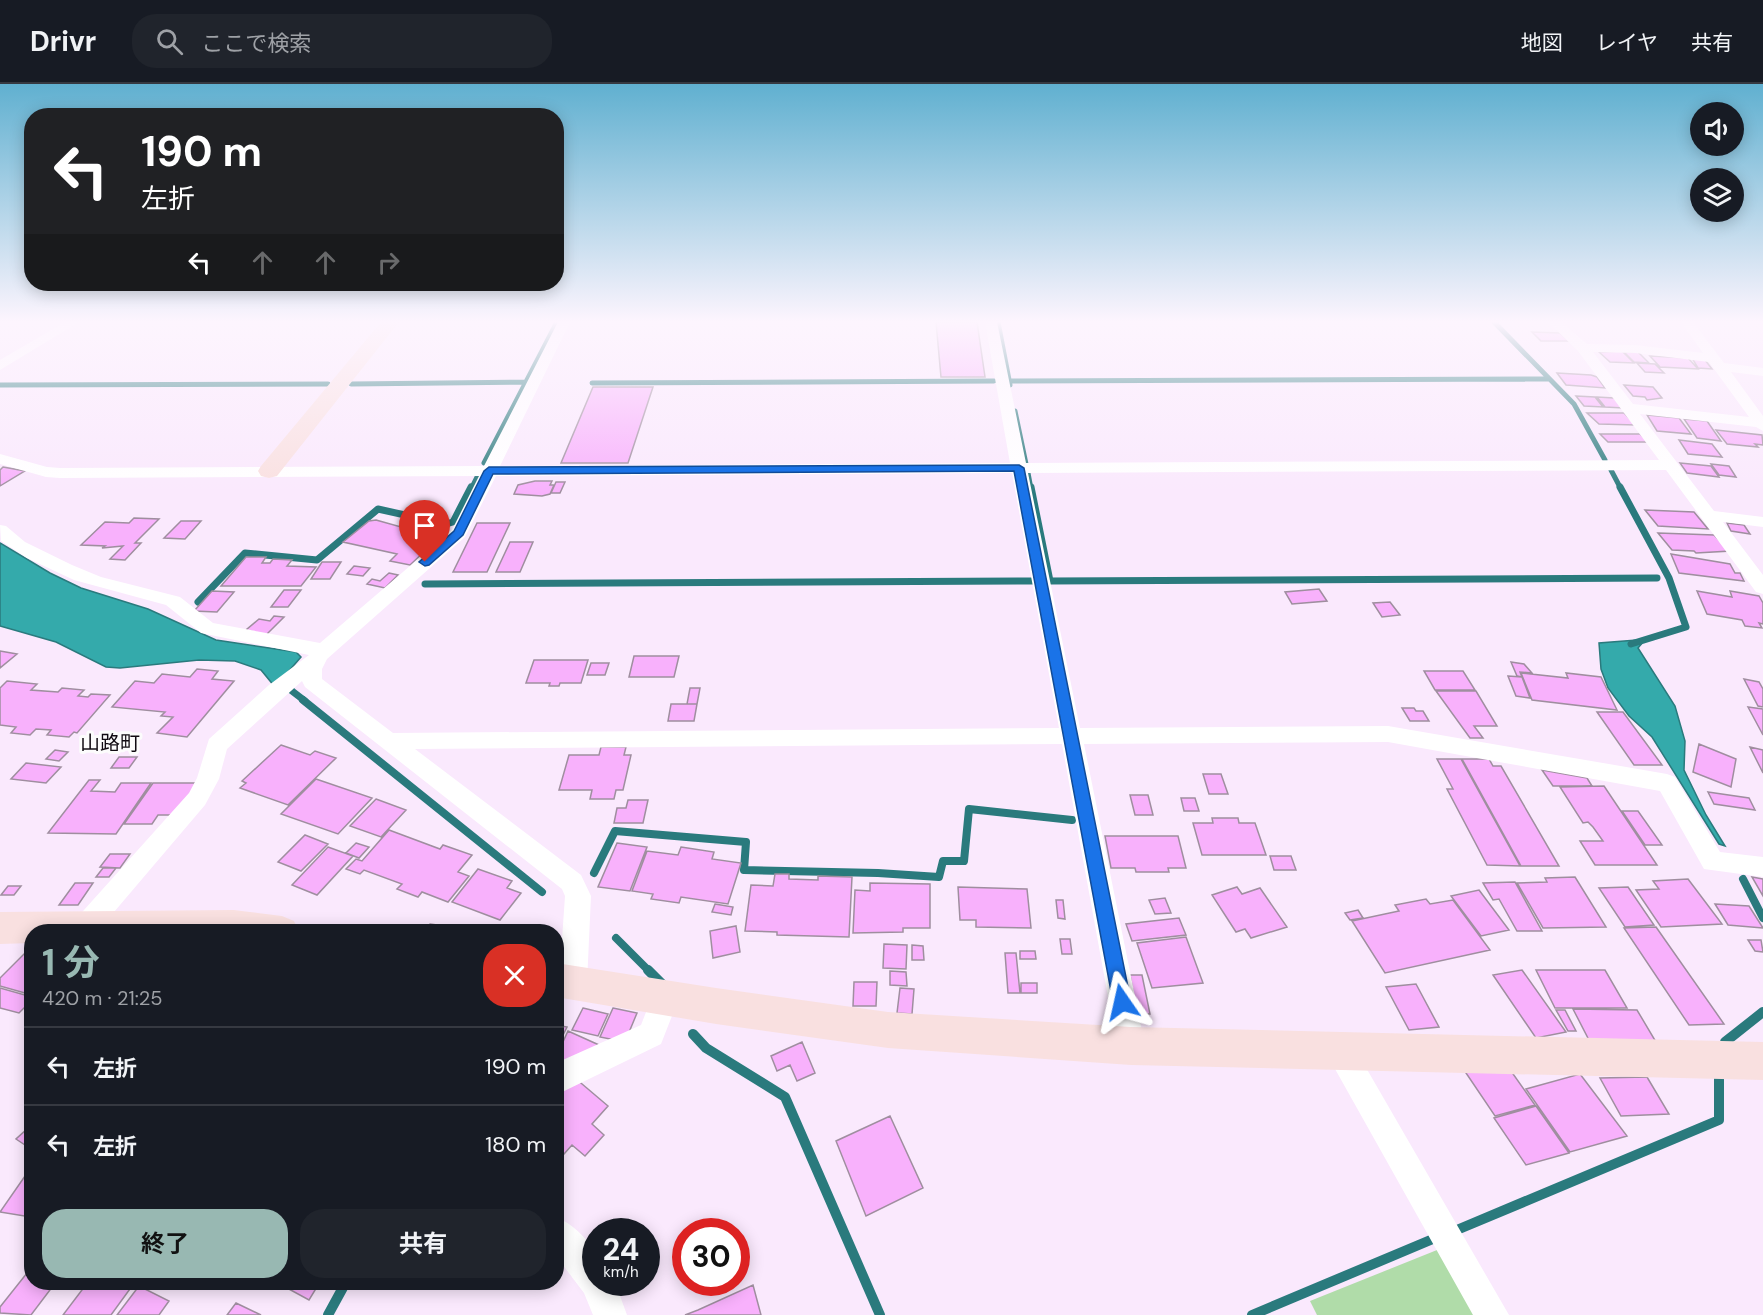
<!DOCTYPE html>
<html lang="ja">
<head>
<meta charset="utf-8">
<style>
  :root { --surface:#171b24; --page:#20242c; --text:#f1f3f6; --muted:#9ea1a6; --line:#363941; --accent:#98b8b2 }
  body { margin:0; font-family:"DM Sans","Noto Sans JP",sans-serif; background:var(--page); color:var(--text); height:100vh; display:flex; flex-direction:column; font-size:22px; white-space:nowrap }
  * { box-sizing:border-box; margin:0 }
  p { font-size:20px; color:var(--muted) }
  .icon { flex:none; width:33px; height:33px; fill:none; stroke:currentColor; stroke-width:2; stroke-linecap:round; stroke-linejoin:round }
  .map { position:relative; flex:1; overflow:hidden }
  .details { position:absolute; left:24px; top:840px; width:540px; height:366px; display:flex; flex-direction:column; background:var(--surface); border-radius:24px; box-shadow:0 3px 15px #0003 }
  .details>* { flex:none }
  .banner { position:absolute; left:24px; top:24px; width:540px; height:183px; border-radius:24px; box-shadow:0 3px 15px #0003; background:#202124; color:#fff; overflow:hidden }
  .tools { position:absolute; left:1690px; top:18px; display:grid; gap:12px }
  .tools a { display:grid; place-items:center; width:54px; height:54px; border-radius:50%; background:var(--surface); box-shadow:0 3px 15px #0003; font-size:30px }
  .speed { position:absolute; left:582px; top:1134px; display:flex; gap:12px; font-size:30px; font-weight:700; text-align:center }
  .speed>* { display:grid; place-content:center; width:78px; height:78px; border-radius:50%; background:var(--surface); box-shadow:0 3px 15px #0003; line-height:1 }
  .speed small { font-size:15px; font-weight:400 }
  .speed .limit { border:9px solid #d22; background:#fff; color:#111 }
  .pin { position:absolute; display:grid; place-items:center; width:51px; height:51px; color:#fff; margin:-62px -26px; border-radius:50% 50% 50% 0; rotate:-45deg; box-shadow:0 0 6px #0007 }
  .pin .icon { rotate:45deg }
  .me { position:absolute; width:66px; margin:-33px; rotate:349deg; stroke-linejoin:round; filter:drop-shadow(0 0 4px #0008) }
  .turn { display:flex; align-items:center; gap:21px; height:126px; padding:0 18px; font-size:27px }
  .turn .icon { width:78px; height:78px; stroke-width:2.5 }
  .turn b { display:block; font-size:42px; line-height:51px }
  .lanes { display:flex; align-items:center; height:57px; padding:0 18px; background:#0003; justify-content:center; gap:30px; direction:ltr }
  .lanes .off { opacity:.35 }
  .round { display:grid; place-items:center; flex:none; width:63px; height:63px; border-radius:24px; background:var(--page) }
  .summary { display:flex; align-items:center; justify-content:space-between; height:102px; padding:0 18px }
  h1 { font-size:36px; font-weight:700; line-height:45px; color:var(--accent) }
  .primary-button { display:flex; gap:12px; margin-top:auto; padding:12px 18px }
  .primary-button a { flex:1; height:69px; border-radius:24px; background:var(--accent); color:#111; font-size:24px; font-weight:700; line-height:69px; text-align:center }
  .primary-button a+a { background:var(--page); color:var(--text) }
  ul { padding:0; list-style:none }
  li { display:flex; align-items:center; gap:18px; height:78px; padding:0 18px; border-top:2px solid var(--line) }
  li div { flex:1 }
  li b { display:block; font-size:22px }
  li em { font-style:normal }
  header { display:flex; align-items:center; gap:36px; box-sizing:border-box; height:84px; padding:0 30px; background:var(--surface); border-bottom:2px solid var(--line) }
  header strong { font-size:28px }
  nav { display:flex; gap:33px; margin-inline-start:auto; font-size:21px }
  .search { width:420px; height:54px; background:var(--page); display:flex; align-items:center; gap:15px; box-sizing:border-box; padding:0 21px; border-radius:24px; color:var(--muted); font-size:22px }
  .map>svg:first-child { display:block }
  .green { fill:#b0dca9 }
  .water { fill:#34aaab; stroke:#2a7a7d; stroke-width:1.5 }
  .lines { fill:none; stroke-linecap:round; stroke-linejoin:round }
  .stream-far3 { stroke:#2a7a7d; stroke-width:5 }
  .stream-far2 { stroke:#2a7a7d; stroke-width:7 }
  .stream-far1 { stroke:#2a7a7d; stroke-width:8 }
  .stream { stroke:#2a7a7d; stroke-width:10 }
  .building { fill:#f8b1fc; stroke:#9f8e9f; stroke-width:1.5 }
  .street { fill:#fff; fill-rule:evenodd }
  .secondary { fill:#f9e0e0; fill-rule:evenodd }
  .route { fill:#1a73e8; stroke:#114b97; stroke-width:1.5 }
  .labels { text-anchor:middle; stroke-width:6; stroke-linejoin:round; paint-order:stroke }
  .quarter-label { font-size:20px; fill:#110b12; stroke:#fcfcfc }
</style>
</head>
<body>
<header>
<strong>Drivr</strong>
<div class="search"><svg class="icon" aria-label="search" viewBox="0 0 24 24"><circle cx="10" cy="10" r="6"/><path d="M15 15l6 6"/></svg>ここで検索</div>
<nav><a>地図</a><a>レイヤ</a><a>共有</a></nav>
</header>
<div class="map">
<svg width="1763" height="1231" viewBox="0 0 1763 1231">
  <rect width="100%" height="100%" fill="#fae9fd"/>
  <!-- green -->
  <path class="green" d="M1442,1164l39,67h-164l-7,-14z"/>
  <!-- water -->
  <path class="water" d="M0,459l50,30 31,15 67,21 68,31 80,12 5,5 -26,30 -14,-17 -26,-9 -36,-1 -79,8 -14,-1 -50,-25 -56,-16z
    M1637,556l6,2 -5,6 37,58 10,35 -1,29 22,45 19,31 -6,-2 -67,-107 -23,-21 -21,-28 -7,-19 -2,-26z"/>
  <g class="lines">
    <!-- stream-far3 -->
    <path class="stream-far3" d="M998,238l12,63
      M1494,238l80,82 31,56
      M1009,297l540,-2
      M592,299l402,-2
      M351,300l175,-2
      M0,301l328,-1
      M1015,327l11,53
      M484,379l73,-141
      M1611,386l10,19
      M1028,389l3,16
      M471,405l6,-12"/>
    <!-- stream-far2 -->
    <path class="stream-far2" d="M1031,403l19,94 607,-3
      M1620,403l49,91 17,49 -55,17
      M425,500l609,-3
      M198,518l47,-49 72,7 61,-51 68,15 7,-2 18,-35
      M286,598l6,9 13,10"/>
    <!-- stream-far1 -->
    <path class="stream-far1" d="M303,616l239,192
      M594,789l21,-42 131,11 -2,28 134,3 61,4 4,-16h21l5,-52 103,11
      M1743,795l20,39
      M616,854l34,34"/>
    <!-- stream -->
    <path class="stream" d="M648,886l14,14
      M693,950l13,14 79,49 95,218
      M1725,958l38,-30
      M1452,1148l267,-112v-42
      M328,1231l18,-33
      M1252,1231l188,-79"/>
  </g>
  <!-- building -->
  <path class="building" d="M936,238h41l8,55h-44z
    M1532,248l28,1 9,8h-28z
    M1622,267l12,12 -24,-1 -11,-10z
    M1624,268h14l11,11 -15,-1z
    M1650,272l38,2 10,11 -38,-2z
    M1692,274l13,2 7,9 -14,-1z
    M1637,279l18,1 9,9 -19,-1z
    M1557,289l34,2 6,2 8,11 -39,-3z
    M1624,301l29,2 9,11 -15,2 -2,-3 -12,-1z
    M593,303h60l-25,76h-67z
    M1576,312l19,1 8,10 -19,-1z
    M1597,313l17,1 9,10 -18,-1z
    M1587,329h37l12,12 -37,-1z
    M1647,331l32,3 12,16 -34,-3z
    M1684,335l23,2 14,20 -24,-3z
    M1716,346l46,5 1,10 -8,-1 3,3 -31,-3z
    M1600,350h40l9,8h-41z
    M1679,356l33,4 10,13 -34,-3z
    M1680,379l31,3 8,11 -32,-4z
    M1711,380l18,2 7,11 -17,-2z
    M3,383l22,4 -25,15v-16z
    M535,397h17l-2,4h4l-4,9 -8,2 -28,-2 4,-9z
    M556,398h9l-5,11h-9z
    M1645,426l49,2 14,17 -50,-3z
    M134,434l25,1 -24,24h6l-16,17 -15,-1 13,-13 -21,2 3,-2 -24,-1 24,-23 24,1z
    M376,436l32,9 2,-2 12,2 -2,3 21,4 -31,29 -20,-4 7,-7 -54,-12 26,-21z
    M181,437h20l-16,18 -21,-1z
    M477,439h33l-23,49h-34z
    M1727,439l17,2 6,9 -19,-3z
    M1658,449l56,2 16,16 -34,2 -2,-2 -22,-1z
    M510,458h23l-13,30h-24z
    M1671,470l59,10 5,9h5l4,8 -65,-8z
    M246,473h20l-4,6h8l3,-4 19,1 -5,6 29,1 -15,19h-80z
    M322,478h19l-11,17h-19z
    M354,482l16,2 -7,8 -16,-2z
    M389,489l9,2 -13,13 -18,-4 5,-5 8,2z
    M1319,505l8,12 -35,3 -7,-12z
    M284,506h17l-13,17h-17z
    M212,507l22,1 -17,20 -23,-1z
    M1697,507l35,6 -2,-6 29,5 4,7v21l-4,-1 3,5 -17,-2 -3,-6 -35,-6z
    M1390,518l10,13 -18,2 -9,-14z
    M274,532l10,1 -18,18 -20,-5 13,-11 11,2z
    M0,567l17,3 -17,14z
    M634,572h45l-5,21h-45z
    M534,576h54l-7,23h-21l-1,3h-10l1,-3h-24z
    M1511,578l13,2 8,9 -12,-1 2,5 -5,-1z
    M591,579h18l-4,12h-18z
    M197,585l21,2 -6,8 22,2 -47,56 -30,-4 16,-16 -12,-1 4,-4 -53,-5 23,-26 19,2 8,-9 28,3z
    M1424,587h39l12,19h-40z
    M1521,589l47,5 -2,-5 35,4 16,33 -85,-10z
    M1508,592l14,1 8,21 -14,-2z
    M1744,595l15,3 4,7v18l-5,-1z
    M7,597l30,3 -6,6 27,2 4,-4 22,2 -6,6 10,1 3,-3 19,1 -33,38 -3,-1 -5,5 -22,-2 4,-5 -15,-1 -6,6 -19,-2 5,-6 -16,-2v-37z
    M690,604h10l-3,16h-10z
    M1436,607h40l21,35h-23l9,12h-13z
    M671,620h26l-3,17h-26z
    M1748,623l15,2v26z
    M1402,624h12l2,3h7l6,10h-19z
    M1597,628h26l39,53h-28z
    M1699,660l37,15 -5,28 -38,-15z
    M281,661l29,10 5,-4 21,7 -48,47 -48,-17 6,-5 -4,-2z
    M601,663h25l-2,8h7l-8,35h-7l-2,9h-24l2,-9h-33l10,-35h30z
    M1750,663l13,3v23z
    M55,666l13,2 -9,9 -13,-2z
    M119,673h18l-8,11h-18z
    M1437,675h24l59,107 -33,-1 -40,-76h6z
    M1462,675h27l4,7h8l58,100h-38z
    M26,679l35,4 -15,16 -35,-4z
    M1542,686l45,8 5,8h-39z
    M1203,690h18l7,20h-19z
    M316,695l56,19 -34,36 -57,-20z
    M89,696h11l-9,11 24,1 6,-9h30l-35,51 -68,-1z
    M153,699h45l-21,32h-19l-6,9h-28z
    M1604,702l53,79h-62l-15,-24h23l-10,-14 -5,-5 -5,1 -23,-36z
    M1708,708l41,6 6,12 -41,-6z
    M1130,711h18l5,20h-18z
    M1181,714h14l4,13h-15z
    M376,715l30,11 -25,27 -31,-11z
    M628,716h20l-5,23h-29l3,-15h9z
    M1622,727h16l24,34h-17z
    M1212,734h26l1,5h16l11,32h-64l-9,-32h20z
    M389,746l51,19 3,-4 29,10 -14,17 11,4 -21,26 -26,-10 -4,5 -21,-8 5,-5 -38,-14 -4,4 -14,-5 10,-10 6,2z
    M305,751l23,9 -27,27 -23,-9z
    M1105,752h73l8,32h-18l1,4h-33l-1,-4h-24z
    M356,759l13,4 -10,11 -13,-5z
    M617,759l30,4 -17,44 -32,-4z
    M328,763l25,9 -36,39 -25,-10z
    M681,763l33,5 -2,7 29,4 -13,41 -47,-7 -2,6 -28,-4 2,-5 -21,-3 15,-40 31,4z
    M110,770h20l-10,14 -20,-1z
    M1270,772h21l5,14h-22z
    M103,784h13l-7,9h-13z
    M478,785l34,12 -5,7 14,5 -21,27 -48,-18z
    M775,790h14v5l29,1v-4l34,1 -3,60 -72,-2v-3l-32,-1 6,-46 22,1z
    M1575,793l31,50 -63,1 -26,-45 30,-1 -2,-4z
    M1752,793l11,2v17z
    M1688,795l34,45 -61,3 -25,-37 23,-1 -6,-8z
    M1515,798l27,49h-25l-18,-32 -6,1 -10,-17z
    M75,799h18l-15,22h-19z
    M870,799l60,1v44h-27v4l-50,1 2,-43 15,1z
    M8,802h13l-7,9h-13z
    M958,803l69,2 4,39 -55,-1v-7h-16z
    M1237,803l5,7 18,-6 27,39 -36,11 -6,-9 -9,3 -24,-37z
    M1628,803l26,38 -29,2 -26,-39z
    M1479,806l30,40 -28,6 -30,-40z
    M1165,814l6,15 -16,1 -6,-14z
    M1426,815l4,5 23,-4 37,50 -105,23 -33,-52 47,-10 -4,-6z
    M1056,816h7l2,19 -7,-1z
    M715,820l18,3 -2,8 -19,-3z
    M1715,820l34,2 14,22 -35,-3z
    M1358,826l5,8 -13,2 -5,-7z
    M1179,834l7,17 -54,6 -6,-17z
    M430,840l15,2 -4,6h-16z
    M736,842l4,26 -27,6 -3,-27z
    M1656,843l68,97 -35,1 -65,-97z
    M1186,853l17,46 -51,5 -15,-45z
    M1060,855h10l2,15h-10z
    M1748,856h13l2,12 -8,-1z
    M884,860l23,1 -1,24 -23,-1z
    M912,861l11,1 1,14h-12z
    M1020,867h15l1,8h-16z
    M25,869l7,2v40l-32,-9v-8z
    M1005,869h11l4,40h-12z
    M1522,886l44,62 -30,6 -43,-63z
    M1536,886h69l22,38h-72z
    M890,887l16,1 1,14 -17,-1z
    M1130,891h12l8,39h-13z
    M854,898h23l-1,24h-23z
    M1021,899h16v10h-16z
    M1416,900l23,43 -30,3 -23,-43z
    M0,904l32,9v3l-13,13 -19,-5z
    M900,904l14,1 -2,25 -15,-1z
    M583,924l25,6 -10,22 -26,-6z
    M613,924l24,5 -12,29 -25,-5z
    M1573,925l64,1 19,32h-66z
    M1556,926h9l11,21h-8z
    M556,941l11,2 -11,22z
    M568,947l40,18 -42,16 -10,-5v-3z
    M802,958l13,31 -18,8 -7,-16 -13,6 -6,-15z
    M1464,986l47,1 24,34 -40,11z
    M1580,990l47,62 -57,16 -44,-63z
    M1647,993l22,37 -48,2 -21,-38z
    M575,994l33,28 -16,18 12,11 -19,21 -13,-11 -16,18v-69z
    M1536,1022l33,47 -43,12 -32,-47z
    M890,1032l33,72 -57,28 -30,-75z
    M26,1046l6,3 -1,16 -15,-10z
    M32,1082v58l-5,-1 4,-6 -31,-5z
    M31,1184l1,14h24l-25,33 -31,-2v-6z
    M88,1198h47l-24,33h-48z
    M276,1198h44l-11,18z
    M753,1201l8,30h-76l13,-5z
    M139,1202l30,15 -10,14h-42z
    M236,1219l25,12h-34z"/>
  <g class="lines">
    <!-- street -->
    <path class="street" d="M65,238h14l-79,48v-10z
      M558,238h12l-70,144 510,-3 -25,-141h12l29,141 633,-3 -81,-109 -30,-29h13l26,22 48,1 68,8 -22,-31h12l31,41 39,5v8l-32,-4 32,44v15l-7,-4 -116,-13 74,97 49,6v10l-40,-5 40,53v19l-7,-2 -90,-122 -638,3 52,255 308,-2 279,48 8,3 45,75 43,5v20l-59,-8 -44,-78 -272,-49 -304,2 61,302 -4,10 -10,4 -10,-4 -4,-10 -55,-302 -647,5 166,126 10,21 -4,87 -4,9 -10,4 -10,-4 -4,-9 6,-87 -3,-7 -257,-202 -3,-6 -75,68 -8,30 -14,26 -108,127h-24l-2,-4 4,-8 114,-127 8,-15 12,-39 60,-54 40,-30 -108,-22 -35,-28 -92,-25 -47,-22 -26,-17 -1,-16 6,1 19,16 47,23 29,12 79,20 33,26 107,20 132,-113 27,-54 -419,2 -14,-1 -46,-13v-10l47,13 13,1 424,-2zM1593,268l42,1 74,9 40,55 -116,-13zM1012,389l47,255 -666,5 -71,-54v-10l5,-10 138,-122 31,-61z
      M665,901l10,4 4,9 -18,46 -105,51v-32l85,-38 14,-36z
      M1340,952l10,4 159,275h-36l-143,-255 -4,-10 4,-10z
      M556,1133c17,7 29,20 40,35v30h19l12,33h-34l-9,-22 -28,-37z"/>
    <!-- secondary -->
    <path class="secondary" d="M381,238h18l-122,154 -8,2 -8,-2 -3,-5 3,-5z
      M234,826l48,6 12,5 5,11h-267v11l-32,1v-32z
      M556,879l160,25 172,24 243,15 632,15v38l-632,-15 -243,-17 -172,-24 -160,-27z"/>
  </g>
  <!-- sky -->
  <linearGradient id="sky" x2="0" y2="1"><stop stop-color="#60b0d0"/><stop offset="0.58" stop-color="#fdf5fe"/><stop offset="1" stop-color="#fdf5fe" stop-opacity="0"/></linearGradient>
  <rect width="1763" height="410" fill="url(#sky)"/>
  <!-- route -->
  <path class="route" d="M1019,381l5,3 107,534 -3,5 -6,3 -6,-3 -3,-5 -99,-531 -521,3 -30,61 -34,30 -4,1 -6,-4 35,-31 30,-60 5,-4z"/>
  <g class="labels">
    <!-- quarter labels -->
    <g class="quarter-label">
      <text x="110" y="666">山路町</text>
    </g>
  </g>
</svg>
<div class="tools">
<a><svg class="icon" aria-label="sound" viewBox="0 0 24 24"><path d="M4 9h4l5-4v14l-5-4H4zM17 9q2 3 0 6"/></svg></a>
<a><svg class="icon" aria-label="layers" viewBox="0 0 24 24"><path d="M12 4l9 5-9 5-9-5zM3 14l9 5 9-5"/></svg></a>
</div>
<div class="speed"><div>24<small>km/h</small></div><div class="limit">30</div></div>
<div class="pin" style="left:425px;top:478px;background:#d93025"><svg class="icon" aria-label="arrive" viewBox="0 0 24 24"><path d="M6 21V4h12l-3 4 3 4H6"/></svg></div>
<svg class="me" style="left:1122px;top:918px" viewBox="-20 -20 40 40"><path d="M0-17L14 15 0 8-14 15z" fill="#1a73e8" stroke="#fff" stroke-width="4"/></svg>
<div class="banner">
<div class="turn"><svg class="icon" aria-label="left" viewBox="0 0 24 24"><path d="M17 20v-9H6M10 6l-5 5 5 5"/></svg><div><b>190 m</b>左折</div></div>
<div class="lanes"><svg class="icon" aria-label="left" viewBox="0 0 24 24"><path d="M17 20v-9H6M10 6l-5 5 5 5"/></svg><svg class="icon off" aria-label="ahead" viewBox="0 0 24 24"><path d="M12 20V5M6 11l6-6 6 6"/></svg><svg class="icon off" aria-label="ahead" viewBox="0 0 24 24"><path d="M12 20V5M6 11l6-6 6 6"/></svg><svg class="icon off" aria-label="right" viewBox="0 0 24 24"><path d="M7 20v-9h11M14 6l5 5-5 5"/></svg></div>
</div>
<section class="details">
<div class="summary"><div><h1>1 分</h1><p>420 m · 21:25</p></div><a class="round" style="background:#d93025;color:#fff"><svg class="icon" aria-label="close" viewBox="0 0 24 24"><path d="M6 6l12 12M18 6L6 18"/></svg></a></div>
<ul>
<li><svg class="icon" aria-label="left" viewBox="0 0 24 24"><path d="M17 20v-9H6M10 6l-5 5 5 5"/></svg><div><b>左折</b></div><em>190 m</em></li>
<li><svg class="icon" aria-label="left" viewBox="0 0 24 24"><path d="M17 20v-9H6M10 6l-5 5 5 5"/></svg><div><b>左折</b></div><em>180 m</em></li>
</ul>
<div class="primary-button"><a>終了</a><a>共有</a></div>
</section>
</div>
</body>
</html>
